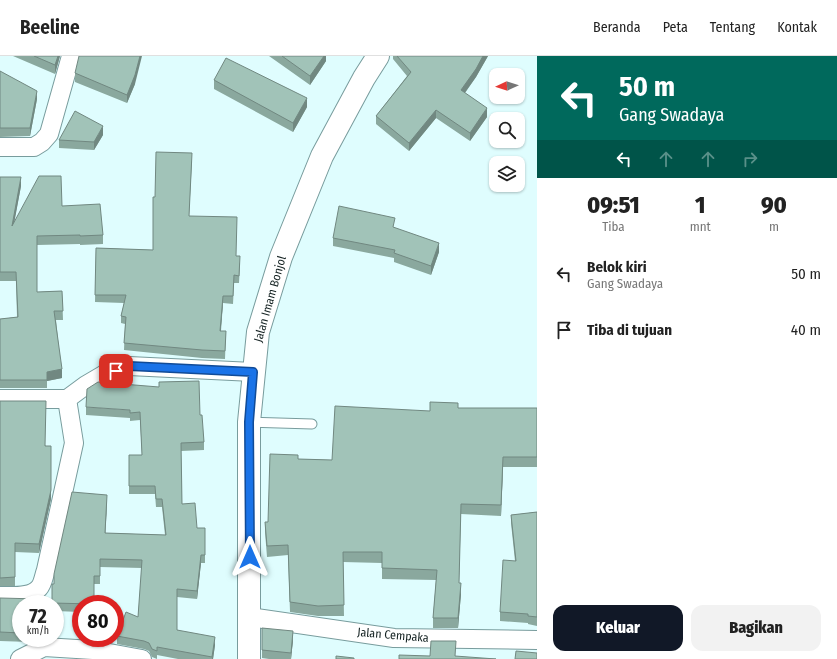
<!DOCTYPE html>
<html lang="id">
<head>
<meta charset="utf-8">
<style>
  :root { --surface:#fff; --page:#f2f2f2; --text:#222; --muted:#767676; --line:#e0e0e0; --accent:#111827 }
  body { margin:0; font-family:"Fira Sans Condensed",sans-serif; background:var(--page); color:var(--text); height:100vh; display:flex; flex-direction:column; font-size:15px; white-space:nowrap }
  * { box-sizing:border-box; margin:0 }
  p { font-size:13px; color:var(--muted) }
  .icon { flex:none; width:22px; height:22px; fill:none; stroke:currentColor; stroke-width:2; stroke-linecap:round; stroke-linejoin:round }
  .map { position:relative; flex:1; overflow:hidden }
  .sheet { display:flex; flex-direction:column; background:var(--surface); width:300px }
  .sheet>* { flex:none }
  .hud { background:#00695c; color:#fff; overflow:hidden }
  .needle { width:26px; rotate:266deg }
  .buttons { position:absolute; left:489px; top:12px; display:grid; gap:8px }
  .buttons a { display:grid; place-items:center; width:36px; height:36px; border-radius:8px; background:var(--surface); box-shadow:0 1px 3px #0004; font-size:20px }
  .speed { position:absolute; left:12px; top:539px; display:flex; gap:8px; font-size:20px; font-weight:700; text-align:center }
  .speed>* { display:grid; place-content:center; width:52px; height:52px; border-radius:50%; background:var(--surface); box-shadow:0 1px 3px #0004; line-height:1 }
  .speed small { font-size:10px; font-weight:400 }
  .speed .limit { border:6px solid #d22; background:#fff; color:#111 }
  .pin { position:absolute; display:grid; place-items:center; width:34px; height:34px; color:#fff; margin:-17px; border-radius:8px; box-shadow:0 2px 6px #0006 }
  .me { position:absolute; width:44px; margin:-22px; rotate:0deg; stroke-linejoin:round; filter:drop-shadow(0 0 3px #0008) }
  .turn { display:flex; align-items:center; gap:14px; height:84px; padding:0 16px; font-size:18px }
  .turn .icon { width:52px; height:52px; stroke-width:2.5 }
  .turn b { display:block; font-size:28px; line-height:34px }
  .lanes { display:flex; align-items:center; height:38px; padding:0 16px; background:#0003; justify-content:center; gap:20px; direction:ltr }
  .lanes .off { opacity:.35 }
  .eta { display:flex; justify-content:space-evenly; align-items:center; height:68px; text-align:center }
  .eta b { font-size:24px; font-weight:800; line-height:28px }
  .primary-button { display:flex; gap:8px; margin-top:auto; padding:8px 16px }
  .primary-button a { flex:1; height:46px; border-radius:12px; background:var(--accent); color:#fff; font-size:16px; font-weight:800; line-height:46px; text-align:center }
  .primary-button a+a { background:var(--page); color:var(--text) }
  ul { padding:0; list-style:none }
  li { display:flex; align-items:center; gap:12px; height:56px; padding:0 16px }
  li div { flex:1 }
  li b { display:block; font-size:15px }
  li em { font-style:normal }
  header { display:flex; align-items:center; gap:24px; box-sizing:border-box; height:56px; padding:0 20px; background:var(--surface); border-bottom:1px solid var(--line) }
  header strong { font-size:19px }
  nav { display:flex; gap:22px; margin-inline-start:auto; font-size:14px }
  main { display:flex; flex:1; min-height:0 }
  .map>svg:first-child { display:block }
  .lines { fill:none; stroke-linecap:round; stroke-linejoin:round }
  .lane-casing { stroke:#789c9d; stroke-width:11 }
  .street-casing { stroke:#789c9d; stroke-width:20 }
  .highway-casing { stroke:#789c9d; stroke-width:24 }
  .lane { stroke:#fff; stroke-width:9 }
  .street { stroke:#fff; stroke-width:18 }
  .highway { stroke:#fff; stroke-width:22 }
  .wall { fill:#8aa89e }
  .shaded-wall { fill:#718881 }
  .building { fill:#a1c3b8; stroke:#718881 }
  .route-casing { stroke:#114b97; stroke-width:10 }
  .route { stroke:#1a73e8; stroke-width:7 }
  .labels { text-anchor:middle; stroke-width:3; stroke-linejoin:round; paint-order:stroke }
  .street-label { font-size:12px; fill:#142222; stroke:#fff }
</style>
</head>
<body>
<header>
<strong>Beeline</strong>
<nav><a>Beranda</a><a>Peta</a><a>Tentang</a><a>Kontak</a></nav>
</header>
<main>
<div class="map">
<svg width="537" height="603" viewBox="0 0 537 603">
  <rect width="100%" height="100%" fill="#dffdfe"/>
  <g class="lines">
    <!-- lane casing -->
    <g class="lane-casing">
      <path id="lane" d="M249,366l63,2"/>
    </g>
    <!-- street casing -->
    <g class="street-casing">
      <path id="street" d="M0,91h34l8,-5 7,-8 22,-78
        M0,343h67
        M67,343l19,-14 17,-10 26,-9 124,6
        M0,540c12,0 31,2 39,-8 4,-4 5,-13 7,-18l28,-127 -7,-44
        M250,561l144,21 143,2
        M20,603l24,-12 49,3 49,9"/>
    </g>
    <!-- highway casing -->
    <g class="highway-casing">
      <path id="highway" d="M249,603v-237l9,-90 23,-75 41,-101 42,-78 14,-22"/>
    </g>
    <!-- lane -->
    <use href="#lane" class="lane"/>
    <!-- street -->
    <use href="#street" class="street"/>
    <!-- highway -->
    <use href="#highway" class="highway"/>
  </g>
  <!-- wall -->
  <path class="wall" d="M13,0h47l-5,18z
    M269,0h57v5l-16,24z
    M393,0h95l-12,21 -11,16 22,24 -17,24 -34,-23 -27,33 -33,-27v-8l31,-40 -14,-17z
    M0,15l37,28 -7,37 -30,1z
    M75,17l60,11 -8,19 -52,-21z
    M214,24l93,27 -14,25 -79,-43z
    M103,79l-9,15 -35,-2v-8z
    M192,105l-3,55 47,40 4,8 -1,19h-5l-1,21 -10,-1 -2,28h5l-1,28 -23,-1 -78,-8 1,-26 -4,-1v-7l3,-13 -29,-1 1,-54 57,2 2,-53z
    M0,121l21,9 -7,36 48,-16 41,29v9l-23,1v-1l-43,1v47l25,-1 1,29h-7l6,58 -15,3v7h-47v-69l17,-2 -1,-36h-16z
    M395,172l44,24 -8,23 -37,-13v-4l-61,-12v-8z
    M0,345l46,45h5v53l-12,54 -24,-1v34h-15z
    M86,351l114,8 4,27v8l-23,1 1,53 15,24h8v35h-4l-4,36 -20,-2v33l38,15 -2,14h-35l-21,-4v4l-5,-2 -3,-6 -5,-2 -27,-5v-8l21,-19 4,-49 -42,-1v17h-6l-13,20v8l-26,-1v-7h-3v-20h2l53,-81 -2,30 60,2 -3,-28h-6l-1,-13h-26v-39h13l-2,-35 -10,1v-3l-44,-3z
    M458,352h79v59h-34l-2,49 -40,-2 -2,69 2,11 -3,34h-25v-10l3,-38 -54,-1v-16l-39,-1 1,54h-26l-28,-4 -2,-57 -21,2 -2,-25v-10h3l30,-63 34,1 98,-49z
    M537,456v114l-9,-2v-1l-28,-2v-9l15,-51 -4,-38v-8z
    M0,542l21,6v34h17l-8,4 -30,-1z
    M262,572l31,12 -2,19h-22l-7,-1z"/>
  <!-- shaded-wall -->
  <path class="shaded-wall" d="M58,0h2l-5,18v-9z
    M140,0h2l-7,28 -8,19v-8z
    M324,0h2v5l-16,24v-9z
    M483,0h5l-12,21 -15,21v-8z
    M37,35v8l-7,37v-8z
    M307,42v9l-14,25v-9z
    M487,52v9l-17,24v-8z
    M436,54v8l-27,33v-8z
    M103,70v9l-9,15v-8z
    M21,121v9l-9,49v-9z
    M439,187v9l-8,23v-9z
    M223,240v7l-3,35v-7z
    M62,313v9l-15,3v-9z
    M503,401v10l-2,49v-11z
    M51,434v9l-12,54v-9z
    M107,439v8l-2,38v-8z
    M201,499v8l-4,36v-8z
    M461,527v11l-3,34v-10z
    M293,575v9l-2,19v-6z
    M215,581v8l-2,14h-1z
    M30,582h8l-8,4z"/>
  <!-- building -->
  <path class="building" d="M34,0h24l-3,9z
    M79,0h61l-5,19 -8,20 -52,-22z
    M282,0h42l-14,20z
    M397,0h86l-7,13 -15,21 26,18 -17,25 -34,-23 -27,33 -33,-27 35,-44z
    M226,2l81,40 -14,25 -79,-43z
    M0,15l37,20 -7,37h-30z
    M75,55l28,15 -9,16 -35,-2z
    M156,96l36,1 -3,63 48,1 -1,39h4l-1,20 -5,-1 -1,21h-10l-3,35h6l-1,20 -23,-1 -78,-7 2,-26 -5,-1 5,-21h-31l1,-47 57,2v-53h2z
    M39,120h22l1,30 38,-2 3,31 -23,1v-1l-43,1v56l25,-1 1,20h-9l8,58 -15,3v8h-47v-61l18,-2 -2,-45h-16v-95h21l-9,49z
    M339,150l56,12 -2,9 46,16 -8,23 -37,-13 1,-3 -62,-12z
    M199,325l1,34h2l2,27 -23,1 1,61 13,-1 2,25h8v27h-4l-4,36 -20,-2v41l38,7 -3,20 -55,-10v4l-5,-2 -3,-6 -5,-2 -27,-5 9,-24 12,5 4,-57 -42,-1v17h-6v28l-42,-1v-19h2v-10l18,-82 35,3 -2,38 61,2 -4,-36h-6l-1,-13h-26v-31h13l-2,-43 -10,1v-3l-44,-3 1,-18 11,-7 61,5v-5z
    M0,345h46l-1,45h6v44l-12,54 -24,-1v34l-15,1z
    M430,346l28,1v5h79v49h-34l-2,48 -40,-1 -2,79h2l-3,35h-25l4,-48 -55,-2v-16h-39l1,53 -26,1 -28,-4 -2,-57 -21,1 -2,-24h3l2,-68 28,1v4l34,1 3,-54 95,5z
    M537,456v105l-9,-1v-2l-28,-2 3,-52 13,1 -5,-46z
    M0,542l39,1v5h-18v29l-21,-1z
    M262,572l31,3 -2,22 -29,-3z
    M431,585h25l-1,15 41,3h-97v-4l31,1z
    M516,595l21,2v6h-22z
    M336,600l18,2v1h-18z"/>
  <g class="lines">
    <!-- route casing -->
    <g class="route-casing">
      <path id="route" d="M116,315l13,-5 124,6 -4,50 1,135"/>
    </g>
    <!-- route -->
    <use href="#route" class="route"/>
  </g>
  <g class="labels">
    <!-- street labels -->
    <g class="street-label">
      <text transform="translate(270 243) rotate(-74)" y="4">Jalan Imam Bonjol</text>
      <text transform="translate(393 579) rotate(5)" y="4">Jalan Cempaka</text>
    </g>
  </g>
</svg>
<div class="buttons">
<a><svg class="needle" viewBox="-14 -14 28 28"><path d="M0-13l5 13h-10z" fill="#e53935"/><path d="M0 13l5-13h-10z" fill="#767676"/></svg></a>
<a><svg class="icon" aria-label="search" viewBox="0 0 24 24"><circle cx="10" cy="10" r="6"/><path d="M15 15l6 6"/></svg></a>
<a><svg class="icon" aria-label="layers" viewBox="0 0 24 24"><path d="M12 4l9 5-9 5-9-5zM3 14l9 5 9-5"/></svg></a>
</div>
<div class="speed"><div>72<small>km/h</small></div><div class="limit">80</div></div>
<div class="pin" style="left:116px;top:315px;background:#d93025"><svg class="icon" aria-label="arrive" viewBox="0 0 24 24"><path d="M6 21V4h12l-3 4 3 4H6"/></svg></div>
<svg class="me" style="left:250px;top:501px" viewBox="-20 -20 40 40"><path d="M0-17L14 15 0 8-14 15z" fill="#1a73e8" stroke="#fff" stroke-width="4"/></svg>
</div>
<section class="sheet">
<div class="hud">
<div class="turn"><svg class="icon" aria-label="left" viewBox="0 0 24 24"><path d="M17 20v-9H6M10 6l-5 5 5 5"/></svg><div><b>50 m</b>Gang Swadaya</div></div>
<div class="lanes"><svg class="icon" aria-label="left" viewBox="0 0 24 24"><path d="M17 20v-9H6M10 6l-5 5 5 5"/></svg><svg class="icon off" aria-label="ahead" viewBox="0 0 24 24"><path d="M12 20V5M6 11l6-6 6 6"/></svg><svg class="icon off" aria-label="ahead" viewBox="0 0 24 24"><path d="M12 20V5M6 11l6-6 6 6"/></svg><svg class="icon off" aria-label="right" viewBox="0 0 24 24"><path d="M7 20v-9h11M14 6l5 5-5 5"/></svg></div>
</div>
<div class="eta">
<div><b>09:51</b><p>Tiba</p></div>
<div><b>1</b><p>mnt</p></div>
<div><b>90</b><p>m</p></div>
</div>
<ul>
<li><svg class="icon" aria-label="left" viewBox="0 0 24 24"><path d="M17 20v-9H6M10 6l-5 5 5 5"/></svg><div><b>Belok kiri</b><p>Gang Swadaya</p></div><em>50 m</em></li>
<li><svg class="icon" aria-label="arrive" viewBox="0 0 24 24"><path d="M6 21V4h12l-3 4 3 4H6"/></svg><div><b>Tiba di tujuan</b></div><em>40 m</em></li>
</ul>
<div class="primary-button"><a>Keluar</a><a>Bagikan</a></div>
</section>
</main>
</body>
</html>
